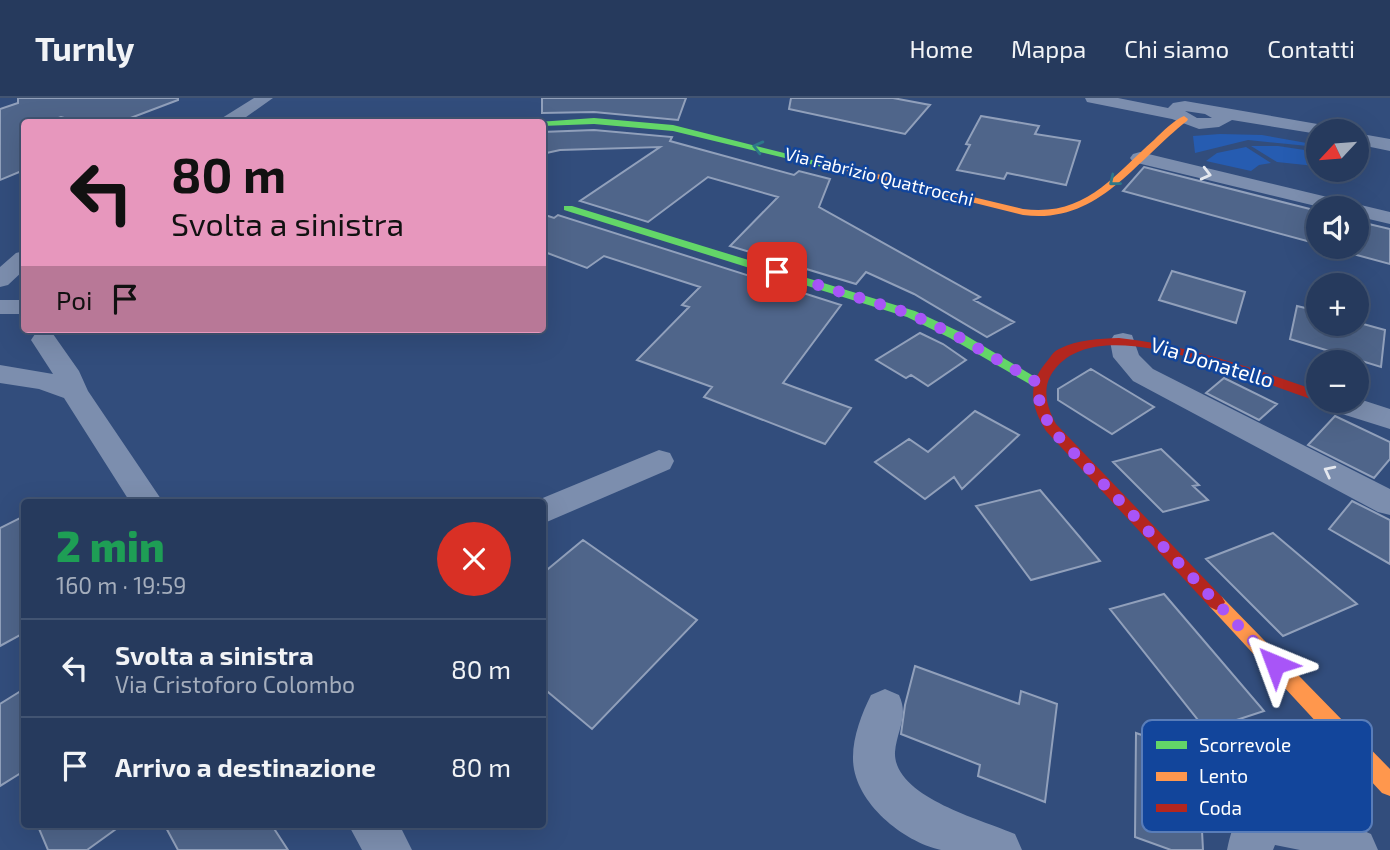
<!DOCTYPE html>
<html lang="it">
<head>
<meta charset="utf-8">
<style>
  :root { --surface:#263a5d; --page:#2e4163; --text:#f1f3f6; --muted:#a4adbc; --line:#425472 }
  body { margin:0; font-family:"Exo 2",sans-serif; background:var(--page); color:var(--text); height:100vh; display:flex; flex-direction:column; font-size:26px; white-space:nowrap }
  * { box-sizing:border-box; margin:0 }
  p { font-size:23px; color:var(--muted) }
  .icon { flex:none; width:38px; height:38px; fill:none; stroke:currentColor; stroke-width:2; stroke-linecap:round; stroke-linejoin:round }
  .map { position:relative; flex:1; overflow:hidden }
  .panel { position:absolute; left:21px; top:401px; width:525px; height:329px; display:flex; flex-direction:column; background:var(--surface); border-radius:7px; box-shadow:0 7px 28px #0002,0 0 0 2px var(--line) }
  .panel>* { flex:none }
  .top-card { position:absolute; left:21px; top:21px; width:525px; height:214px; border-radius:7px; box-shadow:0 7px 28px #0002,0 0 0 2px var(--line); background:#e797bd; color:#111; overflow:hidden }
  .needle { width:46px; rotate:244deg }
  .buttons { position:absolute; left:1306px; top:21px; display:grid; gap:14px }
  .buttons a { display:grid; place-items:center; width:63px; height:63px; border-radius:50%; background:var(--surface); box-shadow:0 7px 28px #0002,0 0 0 2px var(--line); font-size:35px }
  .pin { position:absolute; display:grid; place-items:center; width:60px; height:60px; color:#fff; margin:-30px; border-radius:14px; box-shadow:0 4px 10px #0006 }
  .me { position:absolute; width:77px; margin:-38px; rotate:316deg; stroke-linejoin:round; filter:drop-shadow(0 0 5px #0008) }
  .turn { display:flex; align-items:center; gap:24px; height:147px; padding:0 35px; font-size:32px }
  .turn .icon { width:91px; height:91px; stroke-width:2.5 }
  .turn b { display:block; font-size:49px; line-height:60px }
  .then { display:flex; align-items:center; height:66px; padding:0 35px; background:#0003; gap:14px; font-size:26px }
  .round { display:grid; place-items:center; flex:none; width:74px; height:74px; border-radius:37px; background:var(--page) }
  .overview { display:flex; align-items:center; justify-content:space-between; height:119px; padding:0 35px }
  h1 { font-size:42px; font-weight:800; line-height:52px; color:#1e9e55 }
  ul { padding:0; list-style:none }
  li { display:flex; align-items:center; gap:21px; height:98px; padding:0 35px; border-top:2px solid var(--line) }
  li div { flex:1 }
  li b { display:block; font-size:26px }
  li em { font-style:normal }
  header { display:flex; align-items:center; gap:42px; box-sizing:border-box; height:98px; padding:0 35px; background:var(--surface); border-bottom:2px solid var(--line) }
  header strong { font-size:33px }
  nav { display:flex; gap:38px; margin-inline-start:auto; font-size:24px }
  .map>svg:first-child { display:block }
  .green { fill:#265cb1 }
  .building { fill:#4f658a; stroke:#91a0bb; stroke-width:2 }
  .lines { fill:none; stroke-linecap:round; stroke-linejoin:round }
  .street { fill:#7c8eae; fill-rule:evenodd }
  .fast { fill:#63d668; fill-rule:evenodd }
  .slow { fill:#ff974d; fill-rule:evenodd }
  .jam { fill:#b3261e; fill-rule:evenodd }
  .oneway { stroke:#2e7889 }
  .oneway2 { stroke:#e5e8ef }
  .route { stroke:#a855f7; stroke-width:12; stroke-dasharray:0 21.6 }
  .labels { text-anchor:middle; stroke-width:5; stroke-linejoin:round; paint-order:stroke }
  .far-street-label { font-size:18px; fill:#fff; stroke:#12459b }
  .street-label { font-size:21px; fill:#fff; stroke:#12459b }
  .key { fill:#12459b; stroke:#597db9; stroke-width:2 }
  .key-label { font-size:19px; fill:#fff }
</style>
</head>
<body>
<header>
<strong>Turnly</strong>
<nav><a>Home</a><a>Mappa</a><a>Chi siamo</a><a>Contatti</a></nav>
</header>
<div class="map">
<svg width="1390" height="752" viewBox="0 0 1390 752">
  <rect width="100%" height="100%" fill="#324d7c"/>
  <!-- green -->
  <path class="green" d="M1220,36l42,1 56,10v2l-70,-7 -53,13 -2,-17z
    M1251,48h27l40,6 -3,14 -38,-4z
    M1246,49l25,16 -12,2 -8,6 -45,-10 11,-8z"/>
  <!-- building -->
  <path class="building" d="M18,0h160v2l-58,22h-42l-17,-5 -14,5h-23v48l-24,10v-71l18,-6z
    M542,0h144l-8,22 -84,-8 -52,1z
    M791,0h102l37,7 -25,29 -116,-25z
    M981,18l58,10 -4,8 45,7 -14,44 -59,-12 -3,6 -47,-9 13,-25 -4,-1z
    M594,32l78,7 -2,4 124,34 5,-4 31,8 -11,28 161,90 -6,3 40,22 -27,15 -73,-43 -48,-22 -10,12 -126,-38 48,-49 -70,-20 -60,45 -68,-21 80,-54 -100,3 -18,4v-22z
    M1144,69l174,44v33l-195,-53z
    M542,116l12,4 4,-3 283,90 -58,78 68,25 -26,36 -121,-47 8,-10 -75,-27 52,-53 -7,-2 18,-18 -96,-31 -17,12 -45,-17z
    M1356,123l34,8v35l-63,-17h29z
    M1172,173l73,21 -9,31 -77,-23z
    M1297,208l21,5v13l38,-2 29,8 -4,37 -91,-28z
    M920,235l23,11 23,16 -38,26 -17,-11 -5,3 -30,-18z
    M1091,271l63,38 -42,27 -54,-34v-11z
    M1224,280l53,26 -18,16 -53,-27z
    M975,313l44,24 -57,54 -8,-12 -29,22 -50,-37 34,-23 19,13z
    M1335,318l55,26v17l-16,19 -66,-33z
    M1161,351l38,36 -6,1 15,14 -45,12 -50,-50z
    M1040,392l60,71 -69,19 -55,-74z
    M1352,403l38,19v44l-61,-35z
    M24,418v117l-24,13v-118z
    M1273,435l84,71 -74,32 -77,-77z
    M583,442l114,80 -105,109 -50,-42v-113z
    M1164,496l100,117 -58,19 -96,-121z
    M915,568l104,38 2,-13 36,13 -12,98 -67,-26 2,-11 -79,-31 4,-29z
    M24,591v82l-24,15v-82z
    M1136,635l62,21 5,96h-32l-36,-13z
    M37,726h86l-36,26h-39z
    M164,726h107l17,26h-110z"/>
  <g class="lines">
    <!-- street -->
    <path class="street" d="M254,0h19l-34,24h-20l3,-4z
      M1085,0h33l50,10 5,-5 12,-2 144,25 9,5h-20v3l-86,-14 -13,7 -20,2 -27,-10 -85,-17zM1185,13l20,3 7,4h-15z
      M1356,35l34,6v12l-34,-7z
      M1140,54l250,60v12l-34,-8v-8h-32l-191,-46 -3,-4 3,-4z
      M24,153v19l-16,15 -8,2v-20l16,-14z
      M0,202h24v14h-24z
      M44,234l9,2 26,37 9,20 75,111h-33l-66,-104 -25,-9 -39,-6v-18l53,9 -22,-34 4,-6z
      M1123,235l9,2 7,20 14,14 237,120v26l-12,-3 -245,-131 -20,-24 -3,-16 4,-6z
      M1356,300l34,11v20l-67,-21 -4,-7h37z
      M659,352l11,3 4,8 -4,8 -128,55v-22h-9z
      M885,591l14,6c10,21 -2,35 -4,57 -2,45 88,68 120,82l7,16c-22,0 -61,0 -81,0 -40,-9 -89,-50 -88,-93 0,-21 9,-44 18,-62z
      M1275,701l34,8 62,27 7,16h-78l-25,-5 -2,5h-46c7,-33 14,-45 48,-51z
      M348,726h51l13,26h-50z"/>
    <!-- fast -->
    <path class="fast" d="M594,20l79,7 171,43 -5,3 -166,-40 -79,-7 -52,2v-4h-4z
      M564,108h8l343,105 45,21 85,51 -7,4 -5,-1 -83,-48 -43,-21 -343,-107z"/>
    <!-- slow -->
    <path class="slow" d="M1184,18l4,3 -1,2c-53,41 -89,104 -164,94l-189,-47 5,-3 184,44c62,8 89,-32 131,-69 9,-9 19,-19 30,-24z
      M1216,496l6,3 168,172v27l-8,-3 -172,-186 -3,-5 3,-5z"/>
    <!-- jam -->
    <path class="jam" d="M1119,240c69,7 133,30 199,53v10c-61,-17 -214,-94 -263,-32 -14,17 -9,37 1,55l166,173 3,5 -3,5 -6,3 -6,-3 -164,-176c-16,-26 -19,-47 2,-71 3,-4 6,-9 11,-11 19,-10 40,-10 60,-11z"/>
  </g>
  <!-- one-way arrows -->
  <defs><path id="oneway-chevron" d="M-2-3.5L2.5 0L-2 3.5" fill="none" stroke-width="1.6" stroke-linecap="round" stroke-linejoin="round" transform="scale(1.75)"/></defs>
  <g class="oneway">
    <use href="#oneway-chevron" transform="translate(758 49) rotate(-166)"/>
    <use href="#oneway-chevron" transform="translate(1114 83) rotate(141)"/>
  </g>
  <g class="oneway2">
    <use href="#oneway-chevron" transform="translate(1206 76) rotate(14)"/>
    <use href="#oneway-chevron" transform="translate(1329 373) rotate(-153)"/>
  </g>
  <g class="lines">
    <!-- route -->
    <path class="route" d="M777,174l134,42 44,21 83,48 2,25 14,24 221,232"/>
  </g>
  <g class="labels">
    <!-- far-street labels -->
    <g class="far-street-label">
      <text transform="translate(879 79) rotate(14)" y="6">Via Fabrizio Quattrocchi</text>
    </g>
    <!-- street labels -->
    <g class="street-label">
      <text transform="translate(1212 265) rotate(17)" y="7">Via Donatello</text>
    </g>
  </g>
  <!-- legend -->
  <rect x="1142" y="622" width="230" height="112" rx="10" class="key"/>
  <rect x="1156" y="643" width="31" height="8" fill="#63d668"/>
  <rect x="1156" y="674" width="31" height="9" fill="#ff974d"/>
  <rect x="1156" y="706" width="31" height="8" fill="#b3261e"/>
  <g class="key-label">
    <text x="1199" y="654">Scorrevole</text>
    <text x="1199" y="685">Lento</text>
    <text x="1199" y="717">Coda</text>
  </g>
</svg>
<div class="buttons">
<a><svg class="needle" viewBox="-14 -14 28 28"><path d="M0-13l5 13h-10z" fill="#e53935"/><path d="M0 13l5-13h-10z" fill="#a4adbc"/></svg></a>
<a><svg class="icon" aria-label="sound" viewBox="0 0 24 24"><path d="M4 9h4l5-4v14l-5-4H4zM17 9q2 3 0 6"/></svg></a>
<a>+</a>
<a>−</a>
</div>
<div class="pin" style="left:777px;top:174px;background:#d93025"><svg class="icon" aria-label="arrive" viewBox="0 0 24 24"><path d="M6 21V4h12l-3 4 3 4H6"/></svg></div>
<svg class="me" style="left:1275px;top:566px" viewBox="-20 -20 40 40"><path d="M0-17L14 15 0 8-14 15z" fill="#a855f7" stroke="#fff" stroke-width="4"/></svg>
<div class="top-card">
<div class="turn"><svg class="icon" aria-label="left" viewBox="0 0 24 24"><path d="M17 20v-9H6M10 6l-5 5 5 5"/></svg><div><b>80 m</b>Svolta a sinistra</div></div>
<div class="then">Poi<svg class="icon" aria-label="arrive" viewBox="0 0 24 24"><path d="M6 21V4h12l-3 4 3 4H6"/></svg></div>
</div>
<section class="panel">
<div class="overview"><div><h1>2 min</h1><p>160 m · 19:59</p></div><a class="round" style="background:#d93025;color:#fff"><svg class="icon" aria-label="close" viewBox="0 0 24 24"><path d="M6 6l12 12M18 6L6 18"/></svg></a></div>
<ul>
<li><svg class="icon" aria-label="left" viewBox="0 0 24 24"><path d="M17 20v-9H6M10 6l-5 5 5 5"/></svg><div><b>Svolta a sinistra</b><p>Via Cristoforo Colombo</p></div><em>80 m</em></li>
<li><svg class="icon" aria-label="arrive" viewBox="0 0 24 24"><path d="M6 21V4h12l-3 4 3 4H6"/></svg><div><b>Arrivo a destinazione</b></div><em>80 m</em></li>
</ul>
</section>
</div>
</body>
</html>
